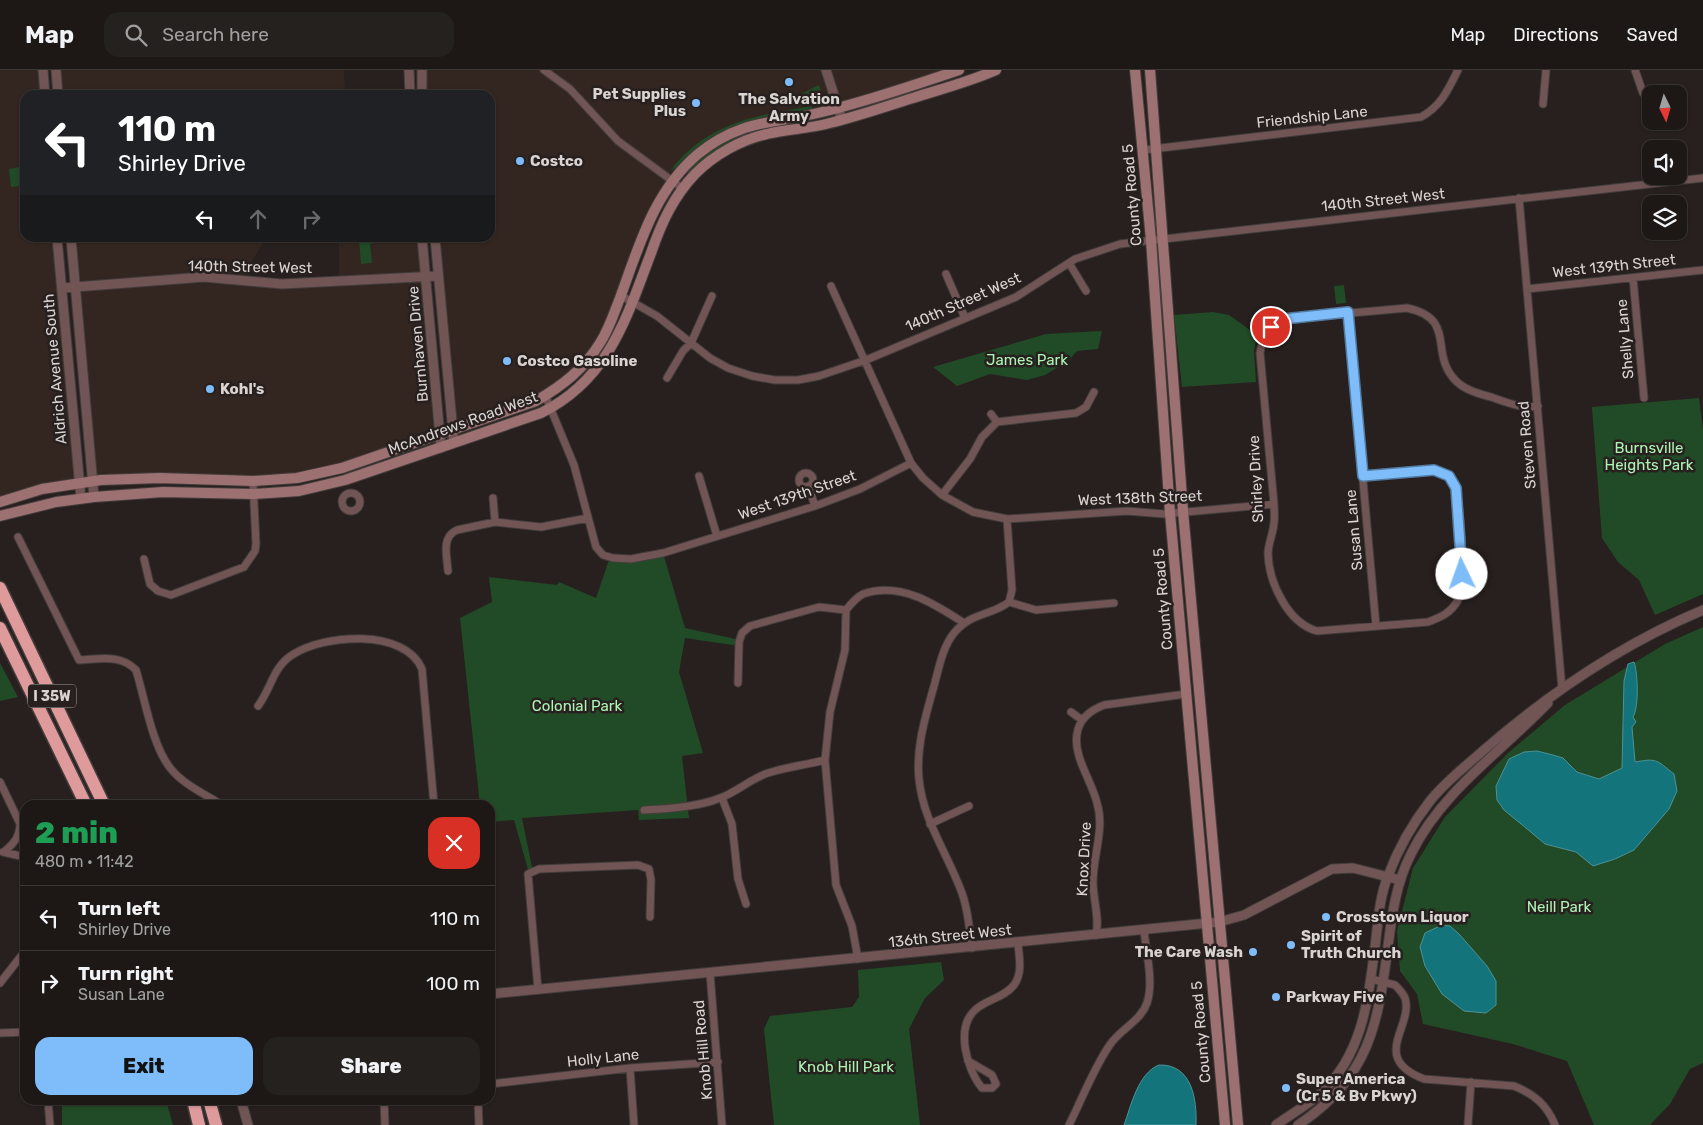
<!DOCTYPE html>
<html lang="en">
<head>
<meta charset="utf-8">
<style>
  :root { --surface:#1d1816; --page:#25211f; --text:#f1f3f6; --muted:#a0a0a1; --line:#3b3735; --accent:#7ebdf9 }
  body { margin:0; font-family:Rubik,sans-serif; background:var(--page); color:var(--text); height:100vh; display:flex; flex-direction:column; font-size:19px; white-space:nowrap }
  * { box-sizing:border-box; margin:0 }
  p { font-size:16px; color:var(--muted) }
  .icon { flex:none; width:28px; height:28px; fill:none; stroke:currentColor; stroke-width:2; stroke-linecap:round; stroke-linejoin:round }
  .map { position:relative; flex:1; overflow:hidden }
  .side { position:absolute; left:20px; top:730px; width:475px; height:305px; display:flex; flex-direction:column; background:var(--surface); border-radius:15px; box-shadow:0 1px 4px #0004,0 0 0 1px var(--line) }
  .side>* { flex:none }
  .guide { position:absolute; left:20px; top:20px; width:475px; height:152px; border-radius:15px; box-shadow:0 1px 4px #0004,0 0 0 1px var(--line); background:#202124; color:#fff; overflow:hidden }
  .needle { width:32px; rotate:175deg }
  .tools { position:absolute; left:1642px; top:15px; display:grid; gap:10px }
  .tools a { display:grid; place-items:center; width:45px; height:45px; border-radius:10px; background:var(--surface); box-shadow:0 1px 4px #0004,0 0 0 1px var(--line); font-size:25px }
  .pin { position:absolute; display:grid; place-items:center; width:42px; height:42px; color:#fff; margin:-21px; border:2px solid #fff; border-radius:50%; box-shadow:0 1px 5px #0007 }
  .me { position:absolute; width:55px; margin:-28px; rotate:357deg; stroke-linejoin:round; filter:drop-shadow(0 0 4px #0008) }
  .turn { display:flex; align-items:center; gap:18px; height:105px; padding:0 15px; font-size:22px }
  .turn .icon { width:65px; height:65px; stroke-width:2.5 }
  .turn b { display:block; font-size:35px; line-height:42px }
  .lanes { display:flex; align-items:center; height:48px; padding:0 15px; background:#0003; justify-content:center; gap:25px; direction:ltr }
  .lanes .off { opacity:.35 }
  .round { display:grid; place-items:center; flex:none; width:52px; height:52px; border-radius:15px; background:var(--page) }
  .overview { display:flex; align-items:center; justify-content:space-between; height:85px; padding:0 15px }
  h1 { font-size:30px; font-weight:800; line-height:38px; color:#1e9e55 }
  .button { display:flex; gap:10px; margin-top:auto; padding:10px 15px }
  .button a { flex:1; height:58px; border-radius:15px; background:var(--accent); color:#111; font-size:20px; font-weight:800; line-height:58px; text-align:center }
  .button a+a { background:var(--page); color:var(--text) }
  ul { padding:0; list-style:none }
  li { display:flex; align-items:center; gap:15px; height:65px; padding:0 15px; border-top:1px solid var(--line) }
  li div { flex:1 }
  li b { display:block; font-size:19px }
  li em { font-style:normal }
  header { display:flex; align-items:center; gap:30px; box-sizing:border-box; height:70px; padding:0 25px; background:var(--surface); border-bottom:1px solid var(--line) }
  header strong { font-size:24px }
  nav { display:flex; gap:28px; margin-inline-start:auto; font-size:18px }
  .search { width:350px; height:45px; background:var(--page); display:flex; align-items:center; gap:12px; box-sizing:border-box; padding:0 18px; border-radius:15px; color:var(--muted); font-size:19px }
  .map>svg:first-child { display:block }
  .built { fill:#332621 }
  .green { fill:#214b27 }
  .water { fill:#13747c; stroke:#4e9196 }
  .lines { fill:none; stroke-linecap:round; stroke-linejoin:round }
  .minor-casing { stroke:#433d3b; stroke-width:9 }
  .tertiary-casing { stroke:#433d3b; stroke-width:11 }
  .secondary-casing { stroke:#433d3b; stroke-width:12 }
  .motorway-casing { stroke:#433d3b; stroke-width:15 }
  .minor { stroke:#715555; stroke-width:7 }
  .tertiary { stroke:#715555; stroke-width:9 }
  .secondary { stroke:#9d7172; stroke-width:10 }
  .motorway { stroke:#df9a9c; stroke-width:12 }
  .route-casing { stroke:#527ba2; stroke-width:12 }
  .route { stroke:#7ebdf9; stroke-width:9 }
  .poi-dot { fill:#7ebdf9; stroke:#27201e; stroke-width:2 }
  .labels { text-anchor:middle; stroke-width:5; stroke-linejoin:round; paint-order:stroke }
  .shield { fill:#27201e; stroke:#a49e9c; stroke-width:1 }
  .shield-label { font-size:14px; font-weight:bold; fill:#d9d4d2 }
  .poi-label { font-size:15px; font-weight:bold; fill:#d9d4d2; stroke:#27201e; text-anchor:start }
  .street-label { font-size:15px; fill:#d9d4d2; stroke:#27201e }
  .park-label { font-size:15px; fill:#acf4b3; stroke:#27201e }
</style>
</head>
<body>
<header>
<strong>Map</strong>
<div class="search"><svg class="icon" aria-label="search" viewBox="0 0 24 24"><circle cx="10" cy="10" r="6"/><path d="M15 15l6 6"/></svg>Search here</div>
<nav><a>Map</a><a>Directions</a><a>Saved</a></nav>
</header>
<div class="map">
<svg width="1703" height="1055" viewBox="0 0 1703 1055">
  <rect width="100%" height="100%" fill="#27201e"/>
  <!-- built -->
  <path class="built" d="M0,0h43l2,25h-20v143h32l22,245 -79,18z
    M56,0h288l1,25h-287z
    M422,0h537l-137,42 -71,13 -80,56 -65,151 -50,57 -103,41 -18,-192h55v-143h-68z
    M71,168h195l-19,31v12h92v-43h83l18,197 -143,43 -204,4z"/>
  <!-- green -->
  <path class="green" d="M819,15l5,16 -27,6 -2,-10z
    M812,36v4l-48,7 -28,9 -65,45c6,-11 17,-20 27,-28 35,-25 72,-30 114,-37z
    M738,65l2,2 -4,3 -48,33 -3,-2 30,-24z
    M20,97l1,19 -10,1 -2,-18z
    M359,168h35v2l-24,4 2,19 -11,1z
    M1344,215l2,18 -10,1 -2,-18z
    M1213,242l16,3 28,20 -3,16 2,31 -74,5 -8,-72z
    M1102,261l-4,18 -21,2 -9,10 -23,14 -18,5 -37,-6 -33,12 -24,-19 113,-33z
    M1699,328l4,32v164l-48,21 -16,-35 -21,-18 -16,-24 -10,-131z
    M663,483l22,75 55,12 -1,6 -54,-8 -6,34 24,81 -21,3 7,62 -50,2 -1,-10 -116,8 11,54 -4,1 -15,-53 -24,2v-17h-10l-20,-187 32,-16 -3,-25 68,8 2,-3 37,16 14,-41z
    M1703,557v436l-13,6 -20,35 -20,21h-56l-27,-64 -54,-17 -90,-20 -6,-30 -17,-23 -3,-40 16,-63 32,-51 63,-64 57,-48 100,-61z
    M0,593l18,34 -18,4z
    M941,892l3,18 -19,18 -16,31 11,96h-146l-10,-96 6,-13 82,-9 7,-10 -1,-27z
    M62,1030h104l7,25h-111z"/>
  <!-- water -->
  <path class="water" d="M1634,592c4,11 5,45 -1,55l3,5 -4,5 3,35c23,-4 21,-2 39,12l3,17 -8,18 -35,41 -19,9 -22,7 -17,-14 -31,-8 -19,-16 -22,-18 -7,-10 -1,-14 13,-27 15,-7 13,-1 16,4 10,3 14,14 22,7 23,-11 2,-87 4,-17z
    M1442,855l8,1 9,8 28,32 9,15v24l-10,8 -22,-2 -22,-17 -17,-28 -5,-19 5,-14z
    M1159,995c33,-1 38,34 37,60h-72c7,-19 14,-52 35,-60z"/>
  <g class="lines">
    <!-- minor casing -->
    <g class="minor-casing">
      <path id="minor" d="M544,0l26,19 48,52 64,47
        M1635,0l8,23
        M1543,34l3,-34
        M1144,80l277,-33c20,-11 27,-27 37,-47
        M1519,128l43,491
        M1069,193l17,28
        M946,204l19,44
        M1633,208l11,120
        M831,216l80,177 12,15 19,17 31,17 34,7 120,-8 37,3 110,-10
        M1527,219l176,-19
        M620,225l37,21 53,42 18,10 24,8 23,4h23l21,-4 47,-16 150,-63 59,-38 45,-15 583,-66
        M1348,243l28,313
        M667,308l16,-27 8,-8 21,-47
        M545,325l29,70 22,82 7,8 10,3 18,1 32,-6 152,-47 45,-17 51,-26
        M991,344l6,8
        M799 410a7 7 0 1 1 14 0a7 7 0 1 1-14 0Z
        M699,406l18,60
        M1363,406l71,-6 15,6c3,5 6,9 7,14 4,20 11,95 2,110 -7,13 -17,17 -30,22l-111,9c-29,-8 -48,-48 -49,-77 0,-10 5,-20 6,-31 1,-6 0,-13 0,-19l-14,-151c3,-17 9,-25 24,-34l123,-11c51,11 21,45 49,73 10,10 25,13 38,17 15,5 28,11 44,8
        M808,416l7,20
        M342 432a9 9 0 1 1 18 0a9 9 0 1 1-18 0Z
        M942,425l28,-36 12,-22 15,-15 79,-9 10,-6 8,-15
        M493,428l2,24
        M1007,449l5,71 -3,12
        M18,467l61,123c22,-1 41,-6 57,10 9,29 16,76 35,99 13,16 34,25 51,36
        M144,489l6,25 8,7 13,4 73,-28 11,-16 1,-7 -3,-63
        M448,501c-1,-15 -7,-34 9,-41l38,-8 46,5 47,-9
        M846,540l-1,40 -15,62 -5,48 11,125 16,41 6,33
        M738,613l1,-41 3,-9 8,-7 69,-19 27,3c4,-5 11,-13 17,-16 37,-13 72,10 101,29
        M258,636c13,-17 15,-39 34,-51 31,-21 113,-27 130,14l12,136
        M1071,642l11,8
        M0,712l25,52
        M722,728l10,26 6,55 8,25
        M644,740c23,-1 55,-3 76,-12 17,-6 30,-19 48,-25 18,-6 38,-8 57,-13
        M930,754l39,-18
        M5,781c9,-8 14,-13 15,-26
        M3,782l22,5
        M1096,865c4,-16 -3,-36 -3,-53 0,-27 12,-53 4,-79 -5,-22 -24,-46 -20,-69 2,-15 14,-24 27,-29l82,-11
        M972,878c-3,-20 -4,-41 -12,-60 -14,-37 -37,-68 -41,-109 -3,-30 5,-57 13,-86 6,-19 9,-44 22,-60 17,-21 37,-17 55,-31l27,8 78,-7
        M710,903l12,152
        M1371,909l24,6c3,3 8,8 10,13 9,28 -36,60 19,81l90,7c20,8 33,19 41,39
        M0,913l25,-32
        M538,920l-10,-116 11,-5 99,-4 11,4 2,11 -1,37
        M0,963l25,-1
        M968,991l24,14 4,9 -4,4h-10c-15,-18 -27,-60 -7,-78 12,-11 29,-12 39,-25 9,-12 5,-28 4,-42
        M630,998l4,57
        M490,1014l140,-16 88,-6
        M48,1030l2,25
        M384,1030l1,25
        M478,1030l1,25
        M1468,1054l3,-42
        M1069,1055c13,-26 24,-55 40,-79 10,-16 32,-25 38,-43 7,-22 -1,-50 -3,-73"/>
    </g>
    <!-- tertiary casing -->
    <g class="tertiary-casing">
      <path id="tertiary" d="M43,0l2,25
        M56,0l2,25
        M409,0l1,25
        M422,0v25
        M826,0l16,50
        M57,168l24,261
        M71,168l23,259
        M422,168l19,210
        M435,168l19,205
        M62,218l142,-11 78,7 156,-8
        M490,924l729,-72 25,-7 88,-46 21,-1 47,12
        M241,1030l7,25
        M1276,1055c15,-11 32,-20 46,-33 41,-39 46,-92 53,-145 3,-23 4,-49 13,-71 10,-27 24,-52 42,-75 16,-20 36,-35 55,-52 66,-57 137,-105 218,-139
        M1298,1055c71,-47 80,-100 90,-179 4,-31 8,-63 23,-92 30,-62 90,-102 137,-151"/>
    </g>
    <!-- secondary casing -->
    <g class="secondary-casing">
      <path id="secondary" d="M1135,0l16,170 19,273 55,612
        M1150,0l33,441 55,614
        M0,432l42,-13 59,-9 59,-2 93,3 44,-3 45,-10 194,-67c26,-15 48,-32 64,-58 9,-14 14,-30 20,-45 19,-52 34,-107 78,-144 43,-35 76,-30 124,-42 46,-11 93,-27 137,-42
        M0,446l56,-14 38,-5 69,-5 90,2 46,-3 46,-11 196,-67c68,-34 85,-94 110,-160 10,-29 22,-56 44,-79 19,-19 45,-34 72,-40 19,-5 40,-5 59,-10 30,-7 58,-17 87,-26 28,-9 56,-16 83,-28"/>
    </g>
    <!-- motorway casing -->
    <g class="motorway-casing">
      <path id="motorway" d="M0,518l104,217
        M0,558l86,177
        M193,1030l6,25
        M209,1030l7,25"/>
    </g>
    <!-- minor -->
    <use href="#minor" class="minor"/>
    <!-- tertiary -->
    <use href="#tertiary" class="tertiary"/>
    <!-- secondary -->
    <use href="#secondary" class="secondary"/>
    <!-- motorway -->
    <use href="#motorway" class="motorway"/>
  </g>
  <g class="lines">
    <!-- route casing -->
    <g class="route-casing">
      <path id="route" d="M1271,257l13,-8 64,-7 15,164 71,-6 15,6 7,12 6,86"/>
    </g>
    <!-- route -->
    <use href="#route" class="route"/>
  </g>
  <!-- markers -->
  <g class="poi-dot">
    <circle cx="789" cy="12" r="5"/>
    <circle cx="696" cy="33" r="5"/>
    <circle cx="520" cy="91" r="5"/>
    <circle cx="507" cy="291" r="5"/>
    <circle cx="210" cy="319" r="5"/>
    <circle cx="1326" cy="847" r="5"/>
    <circle cx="1291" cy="875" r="5"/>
    <circle cx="1253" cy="882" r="5"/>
    <circle cx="1276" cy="927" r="5"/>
    <circle cx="1286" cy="1018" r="5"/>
  </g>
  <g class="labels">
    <!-- shield labels -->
    <rect class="shield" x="28" y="614.5" width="48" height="23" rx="4"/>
    <g class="shield-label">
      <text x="52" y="631">I 35W</text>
    </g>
    <!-- poi labels -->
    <g class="poi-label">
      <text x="686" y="29" text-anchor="end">Pet Supplies<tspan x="686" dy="17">Plus</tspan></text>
      <text x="789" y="34" text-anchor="middle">The Salvation<tspan x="789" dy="17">Army</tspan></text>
      <text x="530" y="96">Costco</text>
      <text x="517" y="296">Costco Gasoline</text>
      <text x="220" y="324">Kohl's</text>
      <text x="1336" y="852">Crosstown Liquor</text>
      <text x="1301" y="871">Spirit of<tspan x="1301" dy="17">Truth Church</tspan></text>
      <text x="1243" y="887" text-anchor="end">The Care Wash</text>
      <text x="1286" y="932">Parkway Five</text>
      <text x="1296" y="1014">Super America<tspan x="1296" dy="17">(Cr 5 &amp; Bv Pkwy)</tspan></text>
    </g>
    <!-- street labels -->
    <g class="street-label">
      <text transform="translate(1312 47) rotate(-6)" y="5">Friendship Lane</text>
      <text transform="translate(1132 125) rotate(-95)" y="5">County Road 5</text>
      <text transform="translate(1383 130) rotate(-6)" y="5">140th Street West</text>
      <text transform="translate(1614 196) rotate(-6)" y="5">West 139th Street</text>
      <text transform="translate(250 197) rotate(1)" y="5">140th Street West</text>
      <text transform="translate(963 232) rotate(-24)" y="5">140th Street West</text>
      <text transform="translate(1625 269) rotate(-95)" y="5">Shelly Lane</text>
      <text transform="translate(418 274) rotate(-95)" y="5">Burnhaven Drive</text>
      <text transform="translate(55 299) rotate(-95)" y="5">Aldrich Avenue South</text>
      <text transform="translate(463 353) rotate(-20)" y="5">McAndrews Road West</text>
      <text transform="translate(1527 375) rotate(-95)" y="5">Steven Road</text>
      <text transform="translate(1256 409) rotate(-93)" y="5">Shirley Drive</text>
      <text transform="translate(797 425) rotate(-19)" y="5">West 139th Street</text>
      <text transform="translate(1140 428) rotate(-2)" y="5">West 138th Street</text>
      <text transform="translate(1354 460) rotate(-95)" y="5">Susan Lane</text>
      <text transform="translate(1163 529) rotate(-95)" y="5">County Road 5</text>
      <text transform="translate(1084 789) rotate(-87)" y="5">Knox Drive</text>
      <text transform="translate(950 866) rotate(-6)" y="5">136th Street West</text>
      <text transform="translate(1201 962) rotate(-95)" y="5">County Road 5</text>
      <text transform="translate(703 980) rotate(-95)" y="5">Knob Hill Road</text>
      <text transform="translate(603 988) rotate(-6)" y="5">Holly Lane</text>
    </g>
    <!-- park labels -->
    <g class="park-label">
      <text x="1027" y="295">James Park</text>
      <text x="1649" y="383">Burnsville<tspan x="1649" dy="17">Heights Park</tspan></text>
      <text x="577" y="641">Colonial Park</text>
      <text x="1559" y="842">Neill Park</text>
      <text x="846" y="1002">Knob Hill Park</text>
    </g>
  </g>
</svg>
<div class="tools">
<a><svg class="needle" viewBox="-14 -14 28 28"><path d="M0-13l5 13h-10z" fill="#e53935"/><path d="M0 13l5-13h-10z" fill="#a0a0a1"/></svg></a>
<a><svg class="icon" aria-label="sound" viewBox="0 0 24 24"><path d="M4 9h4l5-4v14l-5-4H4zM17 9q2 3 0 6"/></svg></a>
<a><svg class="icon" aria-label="layers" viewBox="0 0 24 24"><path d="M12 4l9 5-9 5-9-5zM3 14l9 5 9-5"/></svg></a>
</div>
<div class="pin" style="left:1271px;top:257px;background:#d93025"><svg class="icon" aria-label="arrive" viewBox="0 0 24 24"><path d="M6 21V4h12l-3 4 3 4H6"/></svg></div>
<svg class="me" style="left:1462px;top:504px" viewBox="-20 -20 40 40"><circle r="19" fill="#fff"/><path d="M0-13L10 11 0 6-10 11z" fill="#7ebdf9"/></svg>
<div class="guide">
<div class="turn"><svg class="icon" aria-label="left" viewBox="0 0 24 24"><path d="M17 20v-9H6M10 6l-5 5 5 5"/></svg><div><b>110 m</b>Shirley Drive</div></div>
<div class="lanes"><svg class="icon" aria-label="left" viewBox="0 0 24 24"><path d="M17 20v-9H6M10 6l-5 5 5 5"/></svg><svg class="icon off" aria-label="ahead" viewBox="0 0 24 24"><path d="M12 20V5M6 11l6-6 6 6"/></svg><svg class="icon off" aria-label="right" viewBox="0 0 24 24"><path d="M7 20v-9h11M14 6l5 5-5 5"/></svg></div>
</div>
<section class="side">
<div class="overview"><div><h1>2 min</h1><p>480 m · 11:42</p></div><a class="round" style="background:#d93025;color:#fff"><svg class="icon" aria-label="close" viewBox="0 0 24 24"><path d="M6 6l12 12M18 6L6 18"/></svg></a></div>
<ul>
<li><svg class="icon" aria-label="left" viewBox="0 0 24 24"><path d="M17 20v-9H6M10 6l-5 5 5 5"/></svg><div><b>Turn left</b><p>Shirley Drive</p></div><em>110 m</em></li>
<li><svg class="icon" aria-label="right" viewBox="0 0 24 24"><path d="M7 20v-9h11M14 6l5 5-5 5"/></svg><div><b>Turn right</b><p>Susan Lane</p></div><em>100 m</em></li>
</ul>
<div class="button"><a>Exit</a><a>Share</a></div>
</section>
</div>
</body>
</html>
